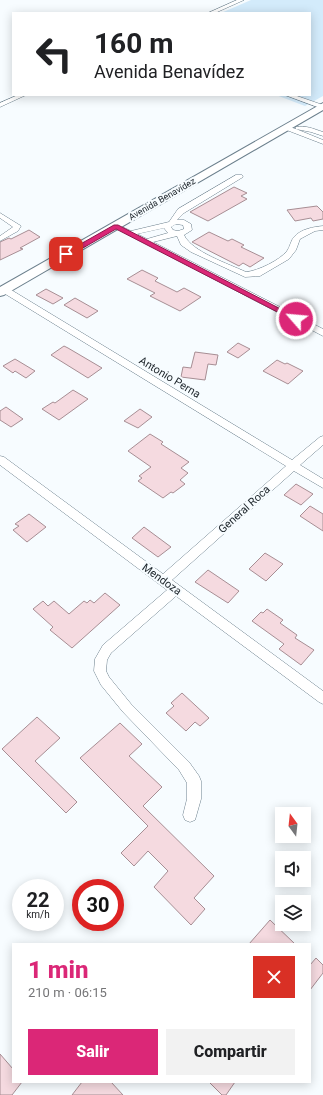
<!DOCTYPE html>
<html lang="es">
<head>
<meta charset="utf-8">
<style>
  :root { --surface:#fff; --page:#f2f2f2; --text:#202124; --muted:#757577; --accent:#db2777 }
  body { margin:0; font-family:Roboto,sans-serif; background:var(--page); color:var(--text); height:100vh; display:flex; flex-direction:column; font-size:15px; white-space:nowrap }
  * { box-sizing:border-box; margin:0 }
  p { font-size:13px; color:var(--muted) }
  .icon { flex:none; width:22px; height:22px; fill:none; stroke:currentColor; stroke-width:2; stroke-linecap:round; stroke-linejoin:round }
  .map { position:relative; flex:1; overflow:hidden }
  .details { position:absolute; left:12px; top:943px; width:299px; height:140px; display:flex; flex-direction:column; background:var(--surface); border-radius:0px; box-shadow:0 2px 10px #0003 }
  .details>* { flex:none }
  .top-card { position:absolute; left:12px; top:12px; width:299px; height:84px; border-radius:0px; box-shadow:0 2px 10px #0003; background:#fff; color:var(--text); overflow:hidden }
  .needle { width:26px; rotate:345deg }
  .tools { position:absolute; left:275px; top:807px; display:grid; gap:8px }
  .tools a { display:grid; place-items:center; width:36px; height:36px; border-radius:0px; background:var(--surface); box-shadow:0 2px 10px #0003; font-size:20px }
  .speed { position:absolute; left:12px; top:879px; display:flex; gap:8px; font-size:20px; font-weight:700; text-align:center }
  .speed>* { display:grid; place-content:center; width:52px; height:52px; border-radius:50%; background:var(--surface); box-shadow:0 2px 10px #0003; line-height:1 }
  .speed small { font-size:10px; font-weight:400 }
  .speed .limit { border:6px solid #d22; background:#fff; color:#111 }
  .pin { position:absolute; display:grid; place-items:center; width:34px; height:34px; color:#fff; margin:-17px; border-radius:8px; box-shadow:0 2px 6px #0006 }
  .me { position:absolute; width:44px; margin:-22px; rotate:297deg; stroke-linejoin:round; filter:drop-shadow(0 0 3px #0008) }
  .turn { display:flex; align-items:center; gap:14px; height:84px; padding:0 16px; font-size:18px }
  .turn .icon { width:52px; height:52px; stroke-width:2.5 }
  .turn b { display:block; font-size:28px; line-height:34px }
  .round { display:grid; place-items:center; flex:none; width:42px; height:42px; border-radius:0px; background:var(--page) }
  .summary { display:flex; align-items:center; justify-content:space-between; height:68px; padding:0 16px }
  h1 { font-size:24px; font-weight:800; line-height:30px; color:var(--accent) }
  .cta { display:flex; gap:8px; margin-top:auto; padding:8px 16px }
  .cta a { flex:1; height:46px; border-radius:0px; background:var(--accent); color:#fff; font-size:16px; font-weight:800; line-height:46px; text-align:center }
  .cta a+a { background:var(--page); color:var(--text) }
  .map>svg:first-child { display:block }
  .green { fill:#d3ebfb }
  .building { fill:#f5dae0; stroke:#a78e94 }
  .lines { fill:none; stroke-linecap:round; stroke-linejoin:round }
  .minor-casing { stroke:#6b7f8c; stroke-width:1 }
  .secondary-casing { stroke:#6b7f8c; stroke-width:2 }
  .minor { fill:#fff; fill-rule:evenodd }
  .secondary { fill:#fff; fill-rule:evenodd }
  .route { fill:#db2777; stroke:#8e194d }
  .labels { text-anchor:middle; stroke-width:4; stroke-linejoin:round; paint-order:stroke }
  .far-street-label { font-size:9px; fill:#1b2329; stroke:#f7fcff }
  .street-label { font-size:11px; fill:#1b2329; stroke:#f7fcff }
</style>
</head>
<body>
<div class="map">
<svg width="323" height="1095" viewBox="0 0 323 1095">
  <rect width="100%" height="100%" fill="#f7fcff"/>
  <!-- green -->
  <path class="green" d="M251,0h72v96l-18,10 -29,-11h34v-82h-89z"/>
  <!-- building -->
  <path class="building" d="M234,187l13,6 -6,3 6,3 -39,22 -18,-9z
    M317,206l6,6v7l-10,2 -2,-3 -16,3 -8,-11z
    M29,230l11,7 -20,11 3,1 -23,11v-18l9,-4 2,1z
    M209,232l19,9 4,-2 12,6 -3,2 23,11 -14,9 -7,-4 -4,3 -47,-24z
    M142,270l16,8 -3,3 22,11 7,-4 17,9 -21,14 -30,-15 5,-3 -28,-14z
    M46,289l17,9 -10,6 -17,-9z
    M75,298l23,13 -11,7 -23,-13z
    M238,343l12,6 -12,9 -11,-6z
    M64,346l4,2 34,20 -14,10 -37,-23z
    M195,352l23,3 -2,10 -8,-1 -3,16 -24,-3 2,-10 8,1z
    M15,359l20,12 -9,7 -11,-7 -2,2 -10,-7z
    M277,360l8,4 2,-1 16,8 -15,13 -25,-13z
    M73,390l15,9 -29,21 -17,-11 11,-7 2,1z
    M6,407l17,12 -12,8 -11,-7v-9z
    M140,409l12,8 -14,11 -14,-7z
    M150,434l13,8 -2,2 28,18 -8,6 7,5 -8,7 5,4 -12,9 -2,-1 -8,6 -25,-17 4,-3 -3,-2 12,-9 -23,-16z
    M296,484l17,10 -12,11 -17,-10z
    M310,506l13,8v17l-23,-15z
    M29,514l17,13 -19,15 -14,-12 6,-4 -4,-2z
    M144,527l27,20 -13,10 -26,-19z
    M265,553l18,11 -17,17 -17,-12z
    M208,570l31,21 -11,12 -33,-21z
    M105,593l15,12 -48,43 -22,-18 3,-3 -20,-18 10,-8 5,5 6,-5 15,13 15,-13 3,2 3,-3 4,3z
    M267,609l16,11 -3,3 17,12 -2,3 19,12 -13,15 -22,-16 5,-5 -32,-23 9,-9 2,1z
    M182,693l27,25 -9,8 -5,-4 -9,9 -20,-18 8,-7 -3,-3z
    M37,717l23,21 -25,23 42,41 -11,11 -64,-64z
    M120,723l22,21 -13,12 33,31 -19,19 71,70 -20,22 11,11 -14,16 -37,-38 14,-16 -20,-20 -14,15 -13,-13 27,-27 -68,-68z
    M270,920l25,24h-46z
    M316,958l7,7v8l-13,17v-25z
    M0,1054l13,15v13h9l-10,13h-12z
    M82,1082h29l12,13h-51z
    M209,1082h26l-9,13h-4z"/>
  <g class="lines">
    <!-- minor casing -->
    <g class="minor-casing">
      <path id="minor" d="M237,0h7l-29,13h-7z
        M18,95h8l-26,12v-4z
        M285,95h9l29,10v4z
        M286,126l10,3v-2c9,-2 18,2 27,5v4l-12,-4 -15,-3 27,11v4l-39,-15v-2z
        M236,175h6l1,2 -59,36 -7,7h7l7,4 1,6 -8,5c8,17 45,29 62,37 12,-1 34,-12 41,-21 3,-4 4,-11 7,-14 7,-8 19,-10 29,-11v4l-8,1 -15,8 -4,11 -7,9 -29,17 -15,1 -54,-25 -10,-7 -4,-9 -24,6 170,87v7l-211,-110 4,-2 15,7 38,-9 9,-13zM176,224l7,1 1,4 -6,2 -5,-1 -2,-3zM164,228l4,5 -21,6 -10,-5z
        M0,213l21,13 -3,5 -18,10v-5l13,-9 -13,-9z
        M2,288h6l284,172 28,-23 3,-1v9l-23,20 23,14v9l-29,-17 -122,109 151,111v13l-4,-2 -143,-106 -65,57 -4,7 -1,11 3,6 22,27 58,58 10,14 2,5v18l-6,21 -5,2 -5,-2 -2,-5 4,-16v-16l-8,-13 -56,-58 -22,-27 -7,-14 1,-12 8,-14 64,-55 -167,-125v-9l4,1 159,117 123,-108 -284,-174 -1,-2z"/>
    </g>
    <!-- secondary casing -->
    <g class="secondary-casing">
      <path id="secondary" d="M323,103v7l-319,185 -4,1v-9z"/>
    </g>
    <!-- minor -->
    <use href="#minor" class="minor"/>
    <!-- secondary -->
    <use href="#secondary" class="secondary"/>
  </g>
  <!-- route -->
  <path class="route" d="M114,225h4l182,94 -1,1h-6l-177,-91 -47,27 -6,-2z"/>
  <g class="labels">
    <!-- far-street labels -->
    <g class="far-street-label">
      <text transform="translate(162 199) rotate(-30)" y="3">Avenida Benavídez</text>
    </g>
    <!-- street labels -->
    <g class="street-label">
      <text transform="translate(170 377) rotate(31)" y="4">Antonio Perna</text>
      <text transform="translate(244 509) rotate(-42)" y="4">General Roca</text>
      <text transform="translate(162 579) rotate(36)" y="4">Mendoza</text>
    </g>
  </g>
</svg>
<div class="tools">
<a><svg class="needle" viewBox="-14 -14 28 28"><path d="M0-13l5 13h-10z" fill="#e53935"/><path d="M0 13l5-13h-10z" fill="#757577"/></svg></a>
<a><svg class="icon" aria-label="sound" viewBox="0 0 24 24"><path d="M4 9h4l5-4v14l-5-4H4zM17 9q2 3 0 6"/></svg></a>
<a><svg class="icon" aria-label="layers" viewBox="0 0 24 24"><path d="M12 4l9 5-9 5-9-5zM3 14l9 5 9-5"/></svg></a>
</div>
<div class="speed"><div>22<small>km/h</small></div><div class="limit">30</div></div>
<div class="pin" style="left:66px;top:254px;background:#d93025"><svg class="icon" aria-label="arrive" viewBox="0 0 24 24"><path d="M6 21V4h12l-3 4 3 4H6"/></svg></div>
<svg class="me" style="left:296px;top:319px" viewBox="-20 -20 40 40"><circle r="17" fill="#db2777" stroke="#fff" stroke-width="3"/><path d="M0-11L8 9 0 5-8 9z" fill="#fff"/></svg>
<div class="top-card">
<div class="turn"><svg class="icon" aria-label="left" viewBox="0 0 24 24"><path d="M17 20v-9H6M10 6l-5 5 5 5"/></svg><div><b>160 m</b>Avenida Benavídez</div></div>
</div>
<section class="details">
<div class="summary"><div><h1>1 min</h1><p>210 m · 06:15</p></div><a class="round" style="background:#d93025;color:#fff"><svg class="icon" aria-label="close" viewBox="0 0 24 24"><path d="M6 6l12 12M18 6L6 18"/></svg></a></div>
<div class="cta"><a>Salir</a><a>Compartir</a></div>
</section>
</div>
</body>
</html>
